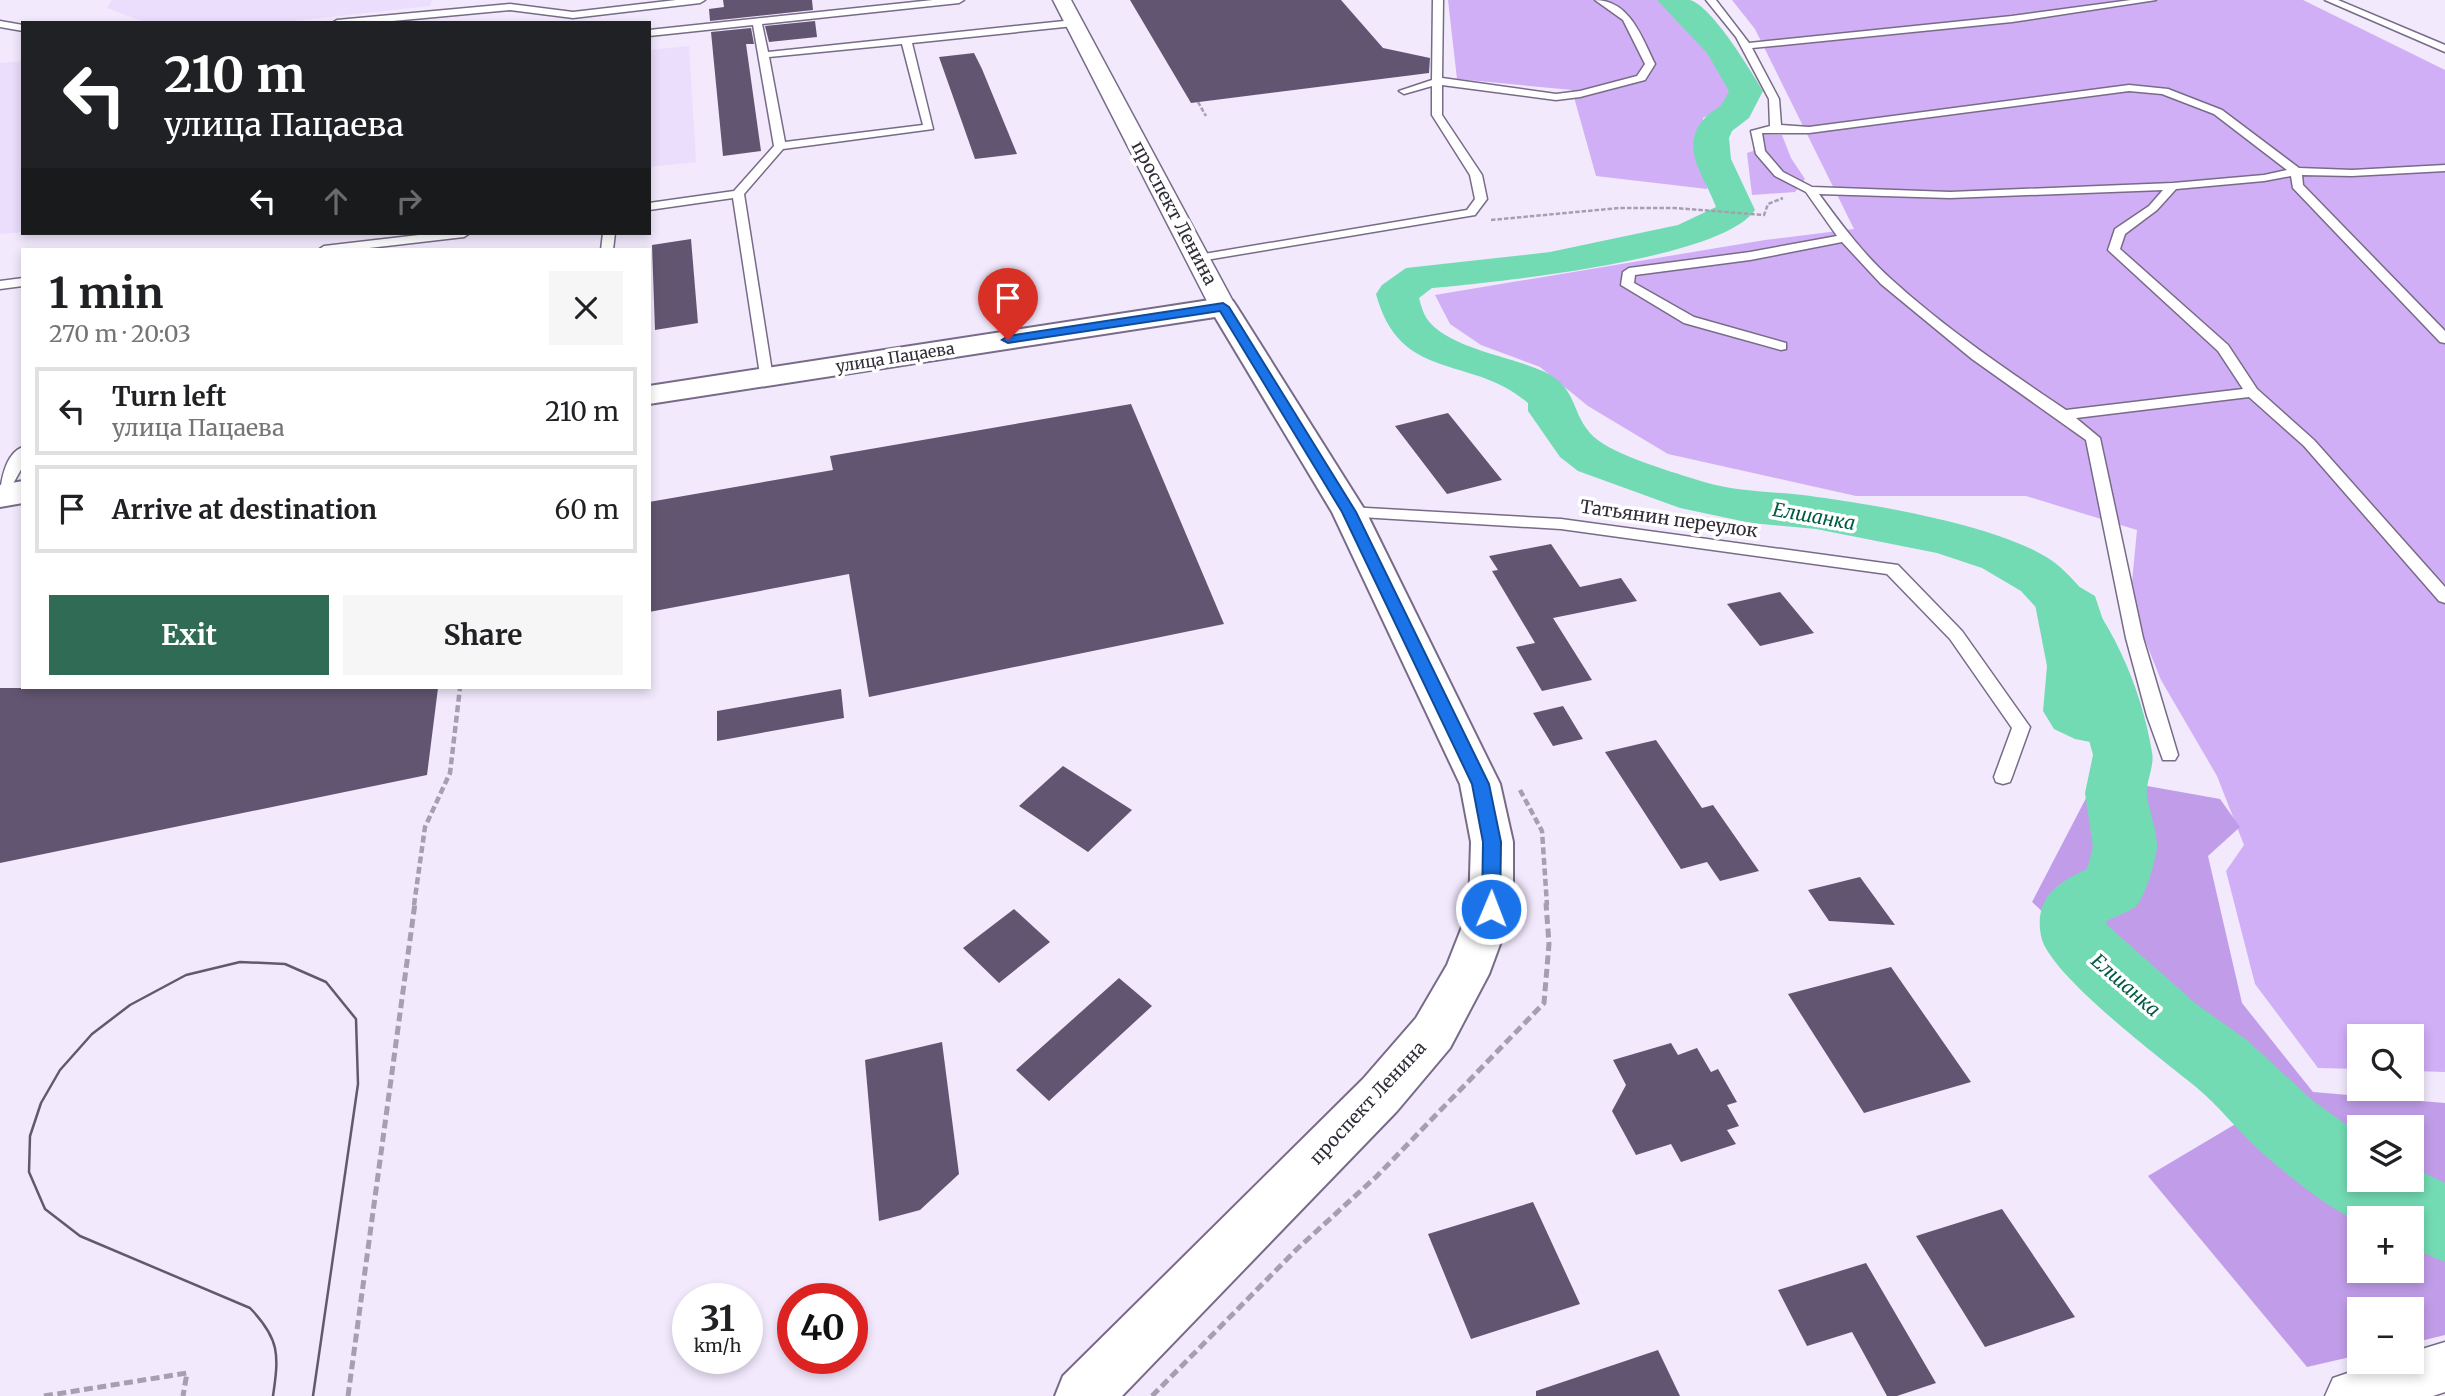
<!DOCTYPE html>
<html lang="en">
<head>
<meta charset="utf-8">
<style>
  :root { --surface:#fff; --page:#f6f6f6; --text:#202124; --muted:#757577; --line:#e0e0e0; --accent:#2f6b55 }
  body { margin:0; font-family:Merriweather,serif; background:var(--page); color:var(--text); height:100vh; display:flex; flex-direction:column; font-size:26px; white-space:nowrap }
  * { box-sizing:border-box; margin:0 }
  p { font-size:23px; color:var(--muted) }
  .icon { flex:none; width:38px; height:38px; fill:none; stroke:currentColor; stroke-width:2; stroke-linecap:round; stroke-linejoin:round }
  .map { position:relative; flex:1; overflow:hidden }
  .sheet { position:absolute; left:21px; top:248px; width:630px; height:441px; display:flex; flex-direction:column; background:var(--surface); border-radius:0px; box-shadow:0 4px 10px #0003 }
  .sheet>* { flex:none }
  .top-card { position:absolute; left:21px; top:21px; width:630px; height:214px; border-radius:0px; box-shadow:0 4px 10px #0003; background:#202124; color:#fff; overflow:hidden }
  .fabs { position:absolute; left:2347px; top:1024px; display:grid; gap:14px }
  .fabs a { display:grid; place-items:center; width:77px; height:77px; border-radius:0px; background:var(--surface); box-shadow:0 4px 10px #0003; font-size:35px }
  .speed { position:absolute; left:672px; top:1283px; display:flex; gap:14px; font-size:35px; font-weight:700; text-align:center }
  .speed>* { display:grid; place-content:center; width:91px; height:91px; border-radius:50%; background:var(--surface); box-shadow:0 4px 10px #0003; line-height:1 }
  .speed small { font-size:18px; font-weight:400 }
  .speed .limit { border:10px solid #d22; background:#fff; color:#111 }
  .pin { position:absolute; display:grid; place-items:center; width:60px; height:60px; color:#fff; margin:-72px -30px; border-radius:50% 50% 50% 0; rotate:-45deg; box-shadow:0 0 7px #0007 }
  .pin .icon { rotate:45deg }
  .me { position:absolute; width:77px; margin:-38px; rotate:1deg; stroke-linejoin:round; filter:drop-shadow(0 0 5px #0008) }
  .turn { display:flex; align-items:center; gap:24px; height:147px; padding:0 28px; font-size:32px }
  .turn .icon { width:91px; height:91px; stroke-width:2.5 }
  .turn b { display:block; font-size:49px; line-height:60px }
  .lanes { display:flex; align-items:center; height:66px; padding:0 28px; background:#0003; justify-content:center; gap:35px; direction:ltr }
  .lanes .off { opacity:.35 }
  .round { display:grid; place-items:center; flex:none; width:74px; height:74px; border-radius:0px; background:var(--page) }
  .summary { display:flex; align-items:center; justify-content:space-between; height:119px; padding:0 28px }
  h1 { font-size:42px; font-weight:700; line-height:52px }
  .cta { display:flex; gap:14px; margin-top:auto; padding:14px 28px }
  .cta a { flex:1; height:80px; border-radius:0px; background:var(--accent); color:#fff; font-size:28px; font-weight:700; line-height:80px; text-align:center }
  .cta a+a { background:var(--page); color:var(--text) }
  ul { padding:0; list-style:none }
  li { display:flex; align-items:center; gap:21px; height:88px; margin:0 14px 10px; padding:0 14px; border:4px solid var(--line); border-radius:0px }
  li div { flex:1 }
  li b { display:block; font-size:26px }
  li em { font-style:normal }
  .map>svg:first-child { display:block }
  .built { fill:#ebddfc }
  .green { fill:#d0aff6 }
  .forest { fill:#c19de9; fill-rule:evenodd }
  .water { fill:#73dbb4 }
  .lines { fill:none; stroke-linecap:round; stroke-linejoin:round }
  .river { fill:#73dbb4; fill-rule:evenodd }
  .building { fill:#625571 }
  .service-casing { stroke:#786b88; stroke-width:3 }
  .minor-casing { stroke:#786b88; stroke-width:3 }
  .tertiary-casing { stroke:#786b88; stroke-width:4 }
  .path-far2 { stroke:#a69fb0; stroke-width:2.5; stroke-dasharray:4.5 2; stroke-linecap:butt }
  .path-far1 { stroke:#a69fb0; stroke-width:4.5; stroke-dasharray:7 3.5; stroke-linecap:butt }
  .path { stroke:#a69fb0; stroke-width:5; stroke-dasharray:9 4.5; stroke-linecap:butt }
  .service { fill:#fff; fill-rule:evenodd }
  .minor { fill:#fff; fill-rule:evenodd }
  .tertiary { fill:#fff; fill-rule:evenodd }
  .tram { stroke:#605b68; stroke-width:2.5 }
  .route { fill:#1a73e8; stroke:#114b97; stroke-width:2 }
  .labels { text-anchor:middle; stroke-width:7; stroke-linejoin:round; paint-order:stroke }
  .far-street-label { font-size:16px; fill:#312c38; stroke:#fff }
  .street-label { font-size:18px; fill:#312c38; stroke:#fff }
  .water-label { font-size:19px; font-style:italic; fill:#005b42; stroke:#fff }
</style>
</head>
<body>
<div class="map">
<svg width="2445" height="1396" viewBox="0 0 2445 1396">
  <rect width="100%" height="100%" fill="#f2e9fd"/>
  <!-- built -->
  <path class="built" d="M112,0h320l-2,6 -156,17h-127l-40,-15z
    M689,46l7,116 -47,5v-117z
    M23,61v171l-23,2v-171z"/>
  <!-- green -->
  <path class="green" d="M1448,0h231l59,100 -35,18 4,71 -111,-13 -24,-86 -115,-11z
    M1732,0h571l142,70v1002l-33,-1v-35h-53v33l-41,-1 -63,-84 -29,-113 18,-26 -27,-69 -56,-96 -31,-77 7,-73 -111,-34h-170l-188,-42 -80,-48 -48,-39 -59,-22 -31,-21 -15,-29 330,-55 89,-11 -99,-200z
    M1760,134l22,1 9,23 14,21 -10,13 -43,3 -5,-42 6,-2z"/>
  <!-- forest -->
  <path class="forest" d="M2097,777l123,22 20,28 -32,29 34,147 71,89 132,11v232l-33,8v-34h-53v46l-52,12 -159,-191 111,-66 -227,-208zM2359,1127h53v53h-53zM2359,1218h53v52h-53z"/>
  <!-- water -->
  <path class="water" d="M2039,563l56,33 11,33 26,51 4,29 10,24v20l-71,-14 -21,-10 -11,-18 4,-45 -14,-72 -10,-11 -8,-19z"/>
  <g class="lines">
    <!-- river -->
    <path class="river" d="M1657,0c10,0 24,0 33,0 22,6 61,71 73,91l-14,27 -17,13 -3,7 2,21 24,51c-34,50 -259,72 -323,78l-13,10c2,7 4,15 8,21 22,30 84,37 118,53 34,17 25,42 49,65 21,19 82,36 110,45 37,11 75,9 113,15 60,8 199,31 243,70 49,43 82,122 92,185 3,15 -7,30 -5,45 3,16 10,34 10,50 -1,12 -12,51 -21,59 -7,6 -21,11 -30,15l1,4 88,78 53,38 64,59 47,34v46h53v-13l33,16v79l-33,-14v-30h-53v4c-36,-17 -69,-45 -99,-71 -22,-20 -41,-45 -64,-64 -33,-27 -148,-113 -155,-151 -7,-38 16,-53 46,-67l6,-22 -8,-54 8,-38 -27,-100 -15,-31 -30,-33 -39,-23 -45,-15 -121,-24 -65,-6 -71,-15 -102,-37 -18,-14 -32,-46v-8c-56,-49 -128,-19 -152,-109l6,-9 24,-17 144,-16 128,-27 38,-18c-10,-29 -38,-59 -12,-88 13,-14 15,-6 25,-28l-22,-38z"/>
  </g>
  <!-- building -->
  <path class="building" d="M723,0h89l1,10 -103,11 -1,-12 15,-2z
    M1130,0h211l42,48 47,10 -1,15 -238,30z
    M815,21l2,16 -48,5 -4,-16z
    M751,28l3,16h-8l15,107 -38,5 -12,-124z
    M974,53l8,16 35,85 -42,5 -36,-102z
    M691,239l7,84 -43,7 -3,-85z
    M1131,404l93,220 -355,73 -20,-123 -200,38v-110l184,-32 -3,-14z
    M1448,413l54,67 -55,14 -52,-68z
    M1551,544l29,43 41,-9 16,23 -84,17 39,62 -50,11 -26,-44 19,-4 -43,-72 6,-1 -9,-14z
    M1780,592l34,41 -54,13 -33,-42z
    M0,688h438l-11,87 -427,88z
    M841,689l3,29 -127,23v-30z
    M1563,706l20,33 -30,7 -20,-33z
    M1656,740l46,68 11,-3 46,66 -39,10 -13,-19 -26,7 -76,-117z
    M1063,766l69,44 -44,42 -69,-46z
    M1860,877l35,48 -66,-4 -21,-31z
    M1014,909l36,33 -51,41 -36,-35z
    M1891,967l80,115 -107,31 -76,-119z
    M1119,978l33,28 -103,95 -33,-31z
    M942,1042l17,132 -39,36 -41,11 -14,-161z
    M1671,1043l7,12 19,-7 14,24 7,-3 19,33 -10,3 12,21 -12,4 9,14 -55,18 -10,-18 -35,11 -24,-44 14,-26 -13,-25z
    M1533,1202l47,102 -109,35 -43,-105z
    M2002,1209l73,108 -90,30 -69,-111z
    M1866,1263l70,120 -39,13h-10l-35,-64 -45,14 -29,-56z
    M1658,1350l22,46h-144v-5z"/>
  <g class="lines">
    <!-- service casing -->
    <g class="service-casing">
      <path id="service" d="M676,0h29l-5,3 -127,15 -63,-8 -139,13h-39l5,-3 173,-16 63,8z
        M933,0h31l-5,3 -197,21 6,28 306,-32 5,3 -5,3 -162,17 21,86 -150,20 -39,45 29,184 -7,4 -5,-1 -28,-183 -84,12v-7l85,-12 40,-45 -21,-121 -104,11v-6zM902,44l21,81 -138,17 -16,-85z
        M1433,0h10l-1,78 114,16 24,-3 57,-15 8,-12 -22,-44 -28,-20c35,0 47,38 60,64l-10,16 -65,17 -24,3 -114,-15v30l40,60 5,24 -12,16 -281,47 -2,-3 6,-4 269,-45 8,-11 -5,-24 -38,-60v-29l-28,8 -5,-3 33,-11z
        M1706,0h10l33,43 263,-27 119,-16h25l-144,22 -260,26 27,51 2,26 28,2 320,-42 39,4 54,21 77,58 53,2 93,-5v6l-93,5 -50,-1 1,10 142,146v12l-5,-1 -147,-154 -2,-12 -27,5 -88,8 -19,21 -32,24 -5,15 108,96 29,44 57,51 131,147v16l-6,-2 -135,-155 -55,-49 -173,21 24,20 43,200 35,117 -3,5h-12l-16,-44 -21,-78 -40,-198 -114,-81 -91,-75 -39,-42 -92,18 -115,15 -1,8 60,34 92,26v6l-5,1 -97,-27 -63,-38 2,-13 6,-4 121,-16 87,-16 -31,-44 -31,-16 -19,-22 -5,-23 19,-5 -1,-27 -33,-62zM2129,91l33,3 52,20 73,56 -23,5 -91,8 -223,9 -138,-5 -29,-15 -18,-21 -3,-18h47zM2163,190l-14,16 -34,23 -7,21 110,101 25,38 -177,21c-61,-41 -121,-82 -175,-131 -28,-25 -50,-55 -72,-85l131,4z
        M2325,0h13l107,45v7z
        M0,21l23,4v6l-23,-4z
        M436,233h34l-6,4 -112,13h-34l6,-4z
        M603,233h12l-2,17h-12z
        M23,278v8l-23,3v-8z
        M23,447v19l-18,32 -5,2c0,-17 5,-47 23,-53z
        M1349,507l212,12 337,46 64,66 68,96 -18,50 -2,5 -7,2 -7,-2 -2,-5 18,-49 -62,-89 -63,-65 -326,-45 -217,-13 -3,-4 3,-4z"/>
    </g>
    <!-- minor casing -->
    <g class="minor-casing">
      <path id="minor" d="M1053,0h18l165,307 -4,5 -9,3 -9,-3 -4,-5z
        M2445,1342v50l-12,4h-108l8,-18 47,-16h32v-10z"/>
    </g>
    <!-- tertiary casing -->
    <g class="tertiary-casing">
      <path id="tertiary" d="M1223,298l10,3 4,6 129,205 134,272 13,58v67l-24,65 -39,74 -53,63 -275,285h-67l8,-20 300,-297 53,-61 31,-53 22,-56 2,-67 -11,-58 -128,-272 -117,-195 -566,87v-18z
        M23,481v22l-23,4v-22z"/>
    </g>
    <!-- path-far2 -->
    <path class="path-far2" d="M1198,102l8,14
      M1491,220l128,-12h56l89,7 4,-11 15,-6"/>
    <!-- path-far1 -->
    <path class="path-far1" d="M1520,790l22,41 5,74
      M414,905l11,-78 25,-54 10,-85"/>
    <!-- path -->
    <path class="path" d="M44,1396l143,-23 -4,23
      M348,1396l67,-493
      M1152,1396l145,-147 80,-73 167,-173 5,-59 -3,-41"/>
    <!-- service -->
    <use href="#service" class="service"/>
    <!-- minor -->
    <use href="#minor" class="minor"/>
    <!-- tertiary -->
    <use href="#tertiary" class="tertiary"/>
    <!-- tram -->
    <path class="tram" d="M273,1396c6,-41 7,-57 -23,-88l-170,-72 -35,-27 -16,-37 1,-36 11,-33 19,-33 32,-36 38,-29 56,-30 54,-13 45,2 41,18 30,37 2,65 -45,312"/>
  </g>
  <!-- route -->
  <path class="route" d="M1223,303l6,4 127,205 133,272 12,58 -1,67 -3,6 -6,2 -7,-2 -2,-6 1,-67 -11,-58 -130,-272 -122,-201 -212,32 -6,-3 6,-4z"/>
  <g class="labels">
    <!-- far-street labels -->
    <g class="far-street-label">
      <text transform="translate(895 357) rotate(-9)" y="6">улица Пацаева</text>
    </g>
    <!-- street labels -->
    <g class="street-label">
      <text transform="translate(1174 213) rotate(62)" y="6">проспект Ленина</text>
      <text transform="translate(1669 519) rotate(8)" y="6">Татьянин переулок</text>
      <text transform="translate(1368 1103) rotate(-47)" y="6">проспект Ленина</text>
    </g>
    <!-- water labels -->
    <g class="water-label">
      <text transform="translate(1814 516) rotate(10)" y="7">Елшанка</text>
      <text transform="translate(2126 985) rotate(41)" y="7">Елшанка</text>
    </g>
  </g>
</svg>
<div class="fabs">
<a><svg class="icon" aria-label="search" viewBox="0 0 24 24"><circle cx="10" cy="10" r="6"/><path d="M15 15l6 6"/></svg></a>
<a><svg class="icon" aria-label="layers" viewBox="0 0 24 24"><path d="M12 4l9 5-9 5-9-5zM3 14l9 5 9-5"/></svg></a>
<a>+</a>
<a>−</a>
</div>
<div class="speed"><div>31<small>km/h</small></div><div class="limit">40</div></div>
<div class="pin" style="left:1008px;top:340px;background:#d93025"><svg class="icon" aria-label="arrive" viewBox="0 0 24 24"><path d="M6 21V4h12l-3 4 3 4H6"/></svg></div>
<svg class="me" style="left:1491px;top:909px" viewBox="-20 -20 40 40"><circle r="17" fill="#1a73e8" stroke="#fff" stroke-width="3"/><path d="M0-11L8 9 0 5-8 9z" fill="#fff"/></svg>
<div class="top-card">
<div class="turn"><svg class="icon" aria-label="left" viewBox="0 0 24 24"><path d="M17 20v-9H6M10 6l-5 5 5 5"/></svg><div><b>210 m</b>улица Пацаева</div></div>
<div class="lanes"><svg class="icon" aria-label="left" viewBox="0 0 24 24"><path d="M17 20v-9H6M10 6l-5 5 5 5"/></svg><svg class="icon off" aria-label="ahead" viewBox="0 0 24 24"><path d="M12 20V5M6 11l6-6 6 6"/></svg><svg class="icon off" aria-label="right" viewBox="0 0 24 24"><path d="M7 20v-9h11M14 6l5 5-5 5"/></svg></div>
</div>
<section class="sheet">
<div class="summary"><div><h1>1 min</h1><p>270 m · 20:03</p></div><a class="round"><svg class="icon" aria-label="close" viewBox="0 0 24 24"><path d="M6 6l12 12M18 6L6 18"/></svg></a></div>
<ul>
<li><svg class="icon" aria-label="left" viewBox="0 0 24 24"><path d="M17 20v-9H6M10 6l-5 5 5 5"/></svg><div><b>Turn left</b><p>улица Пацаева</p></div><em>210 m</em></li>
<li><svg class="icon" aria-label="arrive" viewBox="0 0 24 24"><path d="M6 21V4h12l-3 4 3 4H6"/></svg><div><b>Arrive at destination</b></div><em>60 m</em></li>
</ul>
<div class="cta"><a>Exit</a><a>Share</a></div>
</section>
</div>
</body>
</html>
